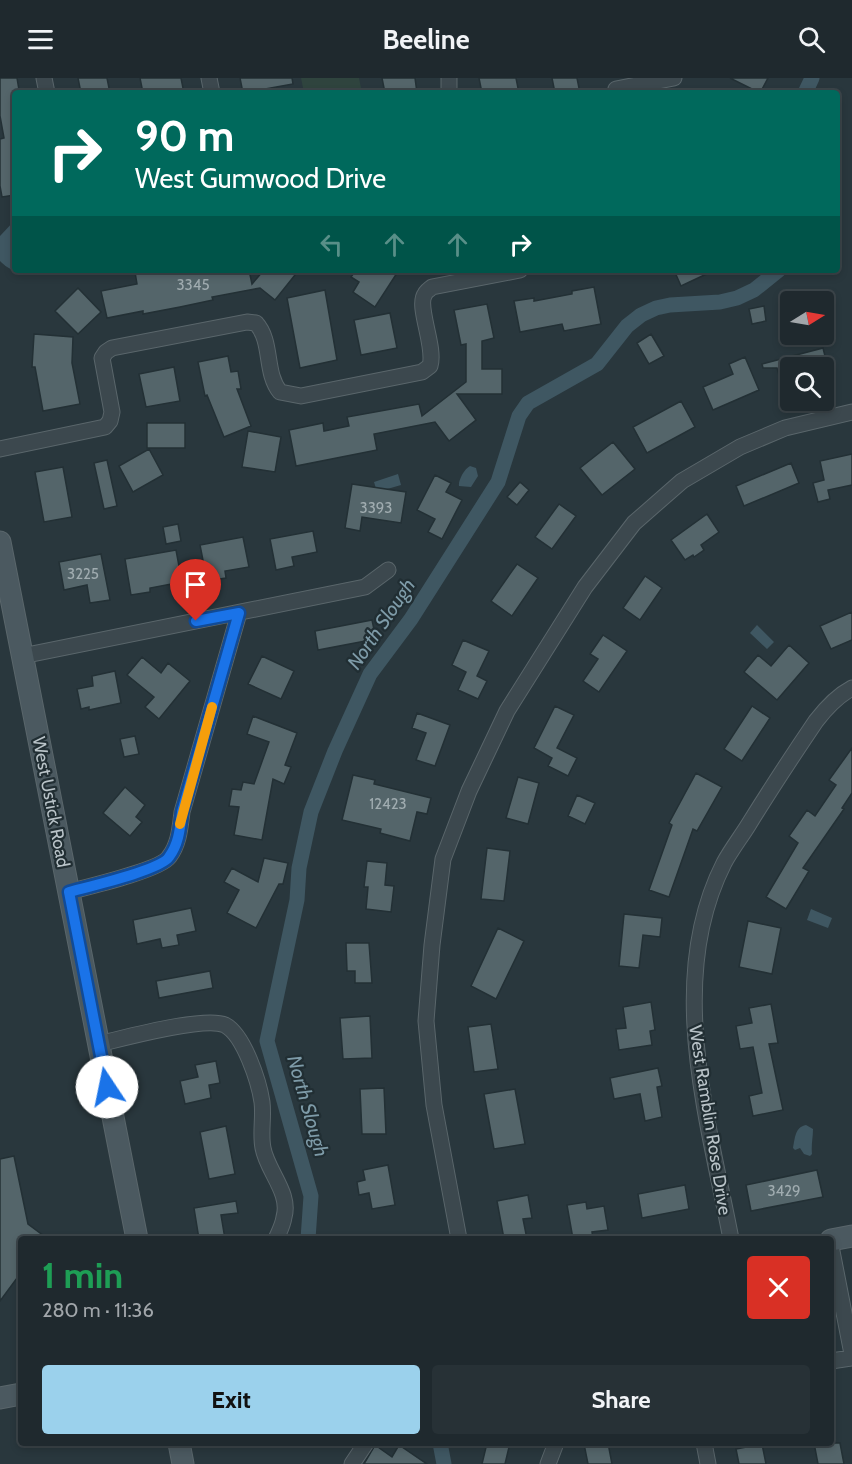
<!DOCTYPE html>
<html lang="en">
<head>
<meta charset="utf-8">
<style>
  :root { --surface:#1f292e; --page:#273136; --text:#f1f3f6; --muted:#a1a6aa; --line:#3c454a; --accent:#9bd1ec }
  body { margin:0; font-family:Cabin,sans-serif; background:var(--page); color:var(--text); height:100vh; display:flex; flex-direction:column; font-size:22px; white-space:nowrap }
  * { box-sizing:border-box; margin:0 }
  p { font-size:20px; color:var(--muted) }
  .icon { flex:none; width:33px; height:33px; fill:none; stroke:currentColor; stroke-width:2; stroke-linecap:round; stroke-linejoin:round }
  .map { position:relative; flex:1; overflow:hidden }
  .drawer { position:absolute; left:18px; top:1158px; width:816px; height:210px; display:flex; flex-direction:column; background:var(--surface); border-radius:6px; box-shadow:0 3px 9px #0003,0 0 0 2px var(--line) }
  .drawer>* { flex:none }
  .banner { position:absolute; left:12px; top:12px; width:828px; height:183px; border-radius:6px; box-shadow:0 3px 9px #0003,0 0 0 2px var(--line); background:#00695c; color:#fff; overflow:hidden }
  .needle { width:39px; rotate:79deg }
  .buttons { position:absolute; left:780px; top:213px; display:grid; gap:12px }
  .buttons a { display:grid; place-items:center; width:54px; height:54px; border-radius:6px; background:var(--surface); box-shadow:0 3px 9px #0003,0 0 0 2px var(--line); font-size:30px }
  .pin { position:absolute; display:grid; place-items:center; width:51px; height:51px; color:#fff; margin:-62px -26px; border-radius:50% 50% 50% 0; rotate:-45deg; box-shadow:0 0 6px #0007 }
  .pin .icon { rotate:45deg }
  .me { position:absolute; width:66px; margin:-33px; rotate:349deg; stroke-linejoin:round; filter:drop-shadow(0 0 4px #0008) }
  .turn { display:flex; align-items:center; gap:21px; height:126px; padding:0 24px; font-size:27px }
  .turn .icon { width:78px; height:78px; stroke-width:2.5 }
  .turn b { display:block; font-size:42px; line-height:51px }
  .lanes { display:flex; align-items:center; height:57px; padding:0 24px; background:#0003; justify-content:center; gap:30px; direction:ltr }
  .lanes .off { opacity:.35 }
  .round { display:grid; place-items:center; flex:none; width:63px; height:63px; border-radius:6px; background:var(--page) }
  .headline { display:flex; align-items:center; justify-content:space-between; height:102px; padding:0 24px }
  h1 { font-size:36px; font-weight:700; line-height:45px; color:#1e9e55 }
  .button { display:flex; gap:12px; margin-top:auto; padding:12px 24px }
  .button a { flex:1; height:69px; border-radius:6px; background:var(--accent); color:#111; font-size:24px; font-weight:700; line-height:69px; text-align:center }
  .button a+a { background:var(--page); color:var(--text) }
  header { display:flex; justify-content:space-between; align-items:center; height:78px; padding:0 24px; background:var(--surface); font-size:27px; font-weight:700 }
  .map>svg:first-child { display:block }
  .green { fill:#2f443e }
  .water { fill:#3f5762 }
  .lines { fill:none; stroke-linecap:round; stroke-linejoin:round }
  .canal { stroke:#3f5762; stroke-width:15 }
  .building { fill:#54656a; stroke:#233035; stroke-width:1.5 }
  .street-casing { stroke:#5a666b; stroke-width:17 }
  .secondary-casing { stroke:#5a666b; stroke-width:23 }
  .street { stroke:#3c484e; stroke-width:15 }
  .secondary { stroke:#4b5960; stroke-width:21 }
  .route-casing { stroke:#114b97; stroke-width:15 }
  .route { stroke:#1a73e8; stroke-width:10 }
  .slow { stroke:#f59e0b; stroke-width:10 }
  .labels { text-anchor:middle; stroke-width:4.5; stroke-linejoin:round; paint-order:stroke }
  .number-label { font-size:15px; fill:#a0acb0 }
  .street-label { font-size:18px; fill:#b9c3c8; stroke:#212e33 }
  .water-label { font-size:20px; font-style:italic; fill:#7e9ba8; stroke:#212e33 }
</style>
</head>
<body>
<header><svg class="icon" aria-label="menu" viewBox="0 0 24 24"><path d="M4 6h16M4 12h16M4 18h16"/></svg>Beeline<svg class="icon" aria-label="search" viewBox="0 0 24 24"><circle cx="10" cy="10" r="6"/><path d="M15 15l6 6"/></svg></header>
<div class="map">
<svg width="852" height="1386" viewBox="0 0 852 1386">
  <rect width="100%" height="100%" fill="#29373d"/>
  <!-- green -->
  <path class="green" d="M301,0h58l3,15h-58z"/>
  <!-- water -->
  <path class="water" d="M15,142v50h4c-8,1 -14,-4 -19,-9v-25z
    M470,388l6,2 2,8 -7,11 -12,-1c-1,-5 5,-17 11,-20z
    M398,396l3,11 -24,7 -3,-10z
    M757,547l17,17 -7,7 -17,-16z
    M811,831l21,9 -4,10 -21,-8z
    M806,1047l7,4c0,9 -2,16 -1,25l-2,2 -6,-2 -4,-6 -5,2 -2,-2c2,-10 2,-21 13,-23z"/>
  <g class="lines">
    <!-- canal -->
    <path class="canal" d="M805,15l7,-15
      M308,1161l3,-43 -44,-155 30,-141 2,-32 12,-56 24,-61 35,-77 41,-55 87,-137 21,-66 9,-13 69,-39 30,-38 14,-11 15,-7 14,-3 50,-3 17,-4 17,-8 25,-20
      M440,1365l4,21"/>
  </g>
  <!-- building -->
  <path class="building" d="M0,0h17l2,12 -4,1v104l-13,2 -2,-11v-47l4,-1 -4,-22z
    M78,0h29l3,15h-29z
    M140,0h41l3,15h-41z
    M240,0h52l1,6 -50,9z
    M382,0h33l2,15h-32z
    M479,0h37l3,15h-37z
    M552,0h25l3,15h-25z
    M730,0h38l-8,15z
    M147,192h102l3,14 12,-14h35l-24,30 -15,-12 -48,9 1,3 -33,7 -37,7v-3l-36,7 -6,-27 36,-7 -2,-12z
    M356,192h43l-24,37 -22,-15 6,-10 -8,-5z
    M674,192h41l-34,16z
    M594,209l7,37 -37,7 -2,-7 -42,8 -6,-31 20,-3v3l38,-7v-3z
    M78,210l23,24 -23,22 -23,-23z
    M325,212l12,70 -37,8 -13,-70z
    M487,226l7,34 -12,3v28h20v25h-45l19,26 -27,21 -14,-19 -61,12 3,16 -81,16 -7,-36 34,-7 1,8 25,-5 -2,-9 72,-13 3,12 44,-34v-38l-5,1 -7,-35z
    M764,228l2,15 -14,3 -3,-15z
    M390,235l7,35 -36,7 -7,-35z
    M34,256l39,3 -1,26 8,41 -37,7 -8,-44h-3z
    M651,256l13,22 -15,8 -12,-21z
    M823,270l5,20h-38v35l-3,1 -10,-36h-14l-1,-4z
    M228,278l3,16 7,-1 3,18h-4l14,37 -27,11 -17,-42 -2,1 -7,-34z
    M745,279l14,33 -46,20 -10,-23 30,-13 -4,-10z
    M174,289l6,34 -34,6 -7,-33z
    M681,323l14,26 -48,26 -14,-26z
    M147,345h38v25h-38z
    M248,353l33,6 -6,35 -33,-5z
    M613,364l22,27 -33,26 -22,-27z
    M149,371l14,26 -30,17 -14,-26z
    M852,376v31l-24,5 2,9 -12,3 -5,-19 11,-3 -4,-19z
    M107,382l10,46 -13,3 -10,-46z
    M791,385l8,20 -55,23 -8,-20z
    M63,389l9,50 -28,5 -9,-50z
    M435,397l16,8 -5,9 16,8 -20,39 -14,-7 7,-13 -18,-9z
    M520,404l9,8 -12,15 -10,-8z
    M352,406l54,8 -5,31 -39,-6 -2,14 -15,-3z
    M559,426l17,12 -24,33 -17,-12z
    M707,436l12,18 -18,13 3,5 -10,7 -1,-2 -8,5 -14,-20z
    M178,446l3,17 -15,3 -3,-17z
    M313,453l4,21 -25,5 2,9 -18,4 -6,-31z
    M243,459l6,30 -24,4 1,7 -19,3 -7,-36z
    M176,472l6,32 -32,6v4l-19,3 -6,-36z
    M101,476l9,46 -20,3 -3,-18 -23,5 -5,-28z
    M517,486l21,14 -26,38 -21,-15z
    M645,498l17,12 -22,32 -17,-12z
    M852,534v28l-21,9 -11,-23z
    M372,542l4,19 -58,11 -3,-19z
    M603,557l24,16 -28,41 -16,-11 15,-22 -8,-5z
    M463,562l26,11 -12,25 10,5 -9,18 -20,-9 8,-18 -14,-7z
    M789,567l20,18 -32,37 -33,-28 14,-17 13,11z
    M262,578l32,15 -13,28 -33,-15z
    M142,579l19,16 7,-10 22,18 -31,38 -14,-12 9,-10 -27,-22z
    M115,593l6,32 -32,7v-3l-8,2 -4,-20 16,-3 -1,-10z
    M555,628l19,9 -17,33 20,10 -9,18 -20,-10 4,-8 -18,-10z
    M752,628l18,12 -28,43 -18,-12z
    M417,635l33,12 -15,41 -19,-6 10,-27 -14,-5z
    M253,638l44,17 -12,32 6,2 -7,17 -11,-5 -11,61 -28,-5 5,-28 -10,-1 3,-17 9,1 2,-8 11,2 15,-42 -22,-8z
    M135,658l4,18 -15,3 -4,-18z
    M852,670v45l-10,15 2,1 -41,59 6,3 -23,38 -20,-12 32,-54 -9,-7 18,-26 8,6 21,-31 -7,-5z
    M696,695l26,14 -25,44 -4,-2 -24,68 -20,-7 23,-65 -3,-2z
    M353,697l22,5 -1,4 57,14 -4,16 -10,-2 -7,29 -30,-8 1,-4 -39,-9z
    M518,699l21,6 -11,41 -22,-6z
    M125,709l20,18 -9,12 6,5 -12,14 -27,-23z
    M577,717l18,8 -10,21 -17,-8z
    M487,770l23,3 -6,50 -23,-2z
    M264,780l24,5 -5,21h-4l-23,44 -29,-15 12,-23 -15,-8 8,-14 26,14z
    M367,783l20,2 -2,22 9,1 -3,26 -25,-3 2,-22h-4z
    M191,830l5,23 -19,4 2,10 -17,3 -2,-9 -23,5 -4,-24z
    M624,836l38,4 -2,19 -17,-2 -4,33 -20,-2z
    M748,843l33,7 -9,46 -33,-7z
    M498,850l26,13 -28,58 -25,-13z
    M346,865h23l3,40h-17v-12h-8z
    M210,893l3,17 -54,10 -3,-17z
    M651,924l4,28 -5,1 2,14 -33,5 -3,-21 10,-1 -3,-21z
    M771,926l7,39 -9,1 14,66 -30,6 -4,-20 13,-3 -9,-46 -13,2 -4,-23 16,-3 -3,-15z
    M370,938l2,42 -29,1 -3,-41z
    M491,946l7,45 -24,3 -6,-45z
    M216,983l4,22 -11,2 2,13 -26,6 -5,-23 18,-4 -3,-12z
    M658,990l4,18 -5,1 5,30 -17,4 -5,-27 -26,5 -4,-21z
    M384,1010l2,46h-24l-2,-45z
    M515,1011l10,55 -31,5 -10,-55z
    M226,1048l9,48 -26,5 -9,-47z
    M14,1078l14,68 20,15h-27v42l-4,-3 -17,23v-142z
    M388,1087l7,40 -23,4 -3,-16 -10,2 -2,-13 8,-2 -2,-10z
    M817,1092l6,27 -72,14 -5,-26z
    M685,1107l4,24 -47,9 -4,-24z
    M528,1117l4,23 -9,1 4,20h-23l-7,-38z
    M236,1123l2,12 -17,2 4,24h-26l-5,-31z
    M586,1124l1,7 17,-3 4,24 -16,2 1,7h-20l-6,-34z
    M487,1365h23l-5,21h-23z
    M592,1365h16l4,21h-24l-4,-20z
    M814,1365h26l4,21h-26z
    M762,1366l4,20h-27l-3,-15z
    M375,1367l17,12 7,-12 28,19h-63z"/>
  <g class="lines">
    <!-- street casing -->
    <g class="street-casing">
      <path id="street" d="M44,0l3,15
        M209,0l3,15
        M616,11l58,-11
        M449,15v-15
        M0,371l105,-22 5,-6 2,-9 -10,-54 4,-6 6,-4 135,-26 9,1c17,19 8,49 24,69l21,4 121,-24 8,-6c6,-19 -14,-60 -5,-72 0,-2 6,-6 7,-7l88,-17
        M22,578l343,-69 23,-17
        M68,814c19,-5 92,-22 101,-35 10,-13 11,-29 13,-45l57,-199
        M99,966c24,-6 106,-28 126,-19 19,10 34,57 37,77 2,15 -2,31 1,46 4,23 28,45 21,69 -1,8 -5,15 -8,22
        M459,1161l-25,-134 -8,-84 6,-76 11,-86 26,-68 38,-80 78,-124 49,-64 48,-42 58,-34 45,-19 67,-16
        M731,1161c-23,-120 -66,-260 -7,-376 7,-13 17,-26 25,-39 21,-34 44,-69 67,-103 10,-13 21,-25 36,-33
        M831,1168l21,108
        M831,1283l21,-3
        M704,1365l4,21
        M352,1386l14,-21
        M548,1386l8,-21"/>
    </g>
    <!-- secondary casing -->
    <g class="secondary-casing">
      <path id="secondary" d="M0,464l137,697
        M831,1162l21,-4
        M0,1320l21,-4
        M179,1365l4,21"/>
    </g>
    <!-- street -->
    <use href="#street" class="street"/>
    <!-- secondary -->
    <use href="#secondary" class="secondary"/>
  </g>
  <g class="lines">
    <!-- route casing -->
    <g class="route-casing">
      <path id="route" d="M107,1009l-38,-195c18,-5 92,-22 100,-35 10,-13 11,-29 13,-45l57,-199 -43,8"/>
    </g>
    <!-- route -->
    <use href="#route" class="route"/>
    <!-- slow -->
    <path class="slow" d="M180,746l32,-117"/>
  </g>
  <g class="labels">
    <!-- number labels -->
    <g class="number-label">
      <text x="193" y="212">3345</text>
      <text x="376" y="435">3393</text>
      <text x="83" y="501">3225</text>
      <text x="388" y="731">12423</text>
      <text x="784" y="1118">3429</text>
    </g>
    <!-- street labels -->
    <g class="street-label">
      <text transform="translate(51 724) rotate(79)" y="6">West Ustick Road</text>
      <text transform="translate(710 1042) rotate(81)" y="6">West Ramblin Rose Drive</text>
    </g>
    <!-- water labels -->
    <g class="water-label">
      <text transform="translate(381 546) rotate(-56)" y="7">North Slough</text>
      <text transform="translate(308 1028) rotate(74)" y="7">North Slough</text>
    </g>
  </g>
</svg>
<div class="buttons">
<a><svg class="needle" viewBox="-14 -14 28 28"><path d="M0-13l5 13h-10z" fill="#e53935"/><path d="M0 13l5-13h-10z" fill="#a1a6aa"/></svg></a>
<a><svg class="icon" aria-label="search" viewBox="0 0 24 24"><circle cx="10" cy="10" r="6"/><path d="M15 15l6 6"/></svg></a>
</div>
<div class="pin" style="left:196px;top:543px;background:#d93025"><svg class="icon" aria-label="arrive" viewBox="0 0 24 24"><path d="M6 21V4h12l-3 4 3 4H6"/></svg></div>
<svg class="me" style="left:107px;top:1009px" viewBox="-20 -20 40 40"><circle r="19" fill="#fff"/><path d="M0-13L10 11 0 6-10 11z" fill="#1a73e8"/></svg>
<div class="banner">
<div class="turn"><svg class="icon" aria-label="right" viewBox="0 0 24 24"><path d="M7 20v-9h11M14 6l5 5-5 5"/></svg><div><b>90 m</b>West Gumwood Drive</div></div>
<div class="lanes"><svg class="icon off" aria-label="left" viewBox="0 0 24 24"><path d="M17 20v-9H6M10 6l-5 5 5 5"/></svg><svg class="icon off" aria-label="ahead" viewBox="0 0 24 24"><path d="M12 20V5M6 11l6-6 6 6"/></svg><svg class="icon off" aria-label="ahead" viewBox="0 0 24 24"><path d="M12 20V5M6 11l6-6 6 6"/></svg><svg class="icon" aria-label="right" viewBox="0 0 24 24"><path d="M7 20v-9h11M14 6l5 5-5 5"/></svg></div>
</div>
<section class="drawer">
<div class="headline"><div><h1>1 min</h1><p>280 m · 11:36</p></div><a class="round" style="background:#d93025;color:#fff"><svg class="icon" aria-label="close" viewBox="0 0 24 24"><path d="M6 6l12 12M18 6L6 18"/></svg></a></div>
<div class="button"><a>Exit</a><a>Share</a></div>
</section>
</div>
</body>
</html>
